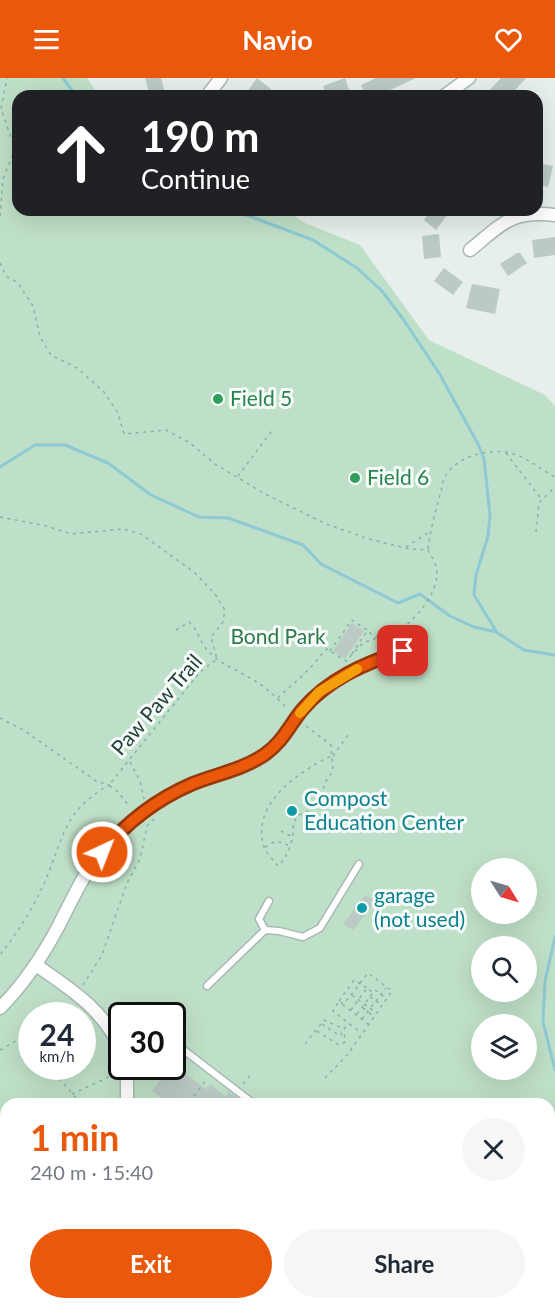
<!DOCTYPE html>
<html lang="en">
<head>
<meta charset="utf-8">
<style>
  :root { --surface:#fff; --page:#f6f6f7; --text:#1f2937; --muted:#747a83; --accent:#ea580c }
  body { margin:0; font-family:Lato,sans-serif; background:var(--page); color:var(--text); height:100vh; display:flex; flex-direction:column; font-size:22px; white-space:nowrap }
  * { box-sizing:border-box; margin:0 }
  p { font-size:20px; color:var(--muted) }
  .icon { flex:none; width:33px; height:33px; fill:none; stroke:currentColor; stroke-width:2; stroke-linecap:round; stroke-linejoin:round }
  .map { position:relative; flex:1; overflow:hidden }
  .sheet { position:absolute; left:0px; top:1020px; width:555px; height:212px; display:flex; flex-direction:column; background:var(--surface); border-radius:18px 18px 0 0; box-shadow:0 6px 24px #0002 }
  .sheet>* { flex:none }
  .top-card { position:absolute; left:12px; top:12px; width:531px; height:126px; border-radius:18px; box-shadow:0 6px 24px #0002; background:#202124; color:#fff; overflow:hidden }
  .needle { width:39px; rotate:127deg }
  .fabs { position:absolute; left:471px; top:780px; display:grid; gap:12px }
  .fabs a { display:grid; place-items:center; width:66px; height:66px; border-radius:50%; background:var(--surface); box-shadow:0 6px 24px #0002; font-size:30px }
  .speed { position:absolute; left:18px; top:924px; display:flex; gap:12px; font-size:30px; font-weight:700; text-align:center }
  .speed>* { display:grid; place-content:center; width:78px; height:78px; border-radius:50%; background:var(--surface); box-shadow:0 6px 24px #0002; line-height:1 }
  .speed small { font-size:15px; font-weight:400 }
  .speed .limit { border:3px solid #111; border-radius:9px; background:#fff; color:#111 }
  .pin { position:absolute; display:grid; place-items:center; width:51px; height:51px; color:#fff; margin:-26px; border-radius:12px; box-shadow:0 3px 9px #0006 }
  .me { position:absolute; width:66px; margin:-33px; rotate:43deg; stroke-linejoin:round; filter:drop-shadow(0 0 4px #0008) }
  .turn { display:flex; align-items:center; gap:21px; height:126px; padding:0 30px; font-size:27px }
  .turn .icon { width:78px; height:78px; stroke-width:2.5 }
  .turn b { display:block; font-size:42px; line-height:51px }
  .round { display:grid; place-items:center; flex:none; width:63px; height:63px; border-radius:32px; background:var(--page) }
  .headline { display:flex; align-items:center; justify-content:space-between; height:102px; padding:0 30px }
  h1 { font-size:36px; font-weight:700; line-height:45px; color:var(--accent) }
  .button { display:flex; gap:12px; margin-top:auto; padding:12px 30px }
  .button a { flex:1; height:69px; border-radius:36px; background:var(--accent); color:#fff; font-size:24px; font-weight:700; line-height:69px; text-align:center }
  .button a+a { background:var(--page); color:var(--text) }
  header { display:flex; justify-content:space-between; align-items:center; height:78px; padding:0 30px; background:var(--accent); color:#fff; font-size:27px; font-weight:700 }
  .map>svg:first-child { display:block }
  .built { fill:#d4dfda }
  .green { fill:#bfe0c8; fill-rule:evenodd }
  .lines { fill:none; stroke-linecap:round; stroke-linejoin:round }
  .stream { stroke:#8ec9d4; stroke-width:3 }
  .building { fill:#bbcac4 }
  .lane-casing { stroke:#a8b8b2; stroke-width:9 }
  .street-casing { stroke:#a8b8b2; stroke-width:15 }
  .primary-casing { stroke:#c2cac8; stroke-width:21 }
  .path { stroke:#86b3a5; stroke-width:1.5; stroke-dasharray:3 4.5; stroke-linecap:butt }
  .lane { stroke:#fff; stroke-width:6 }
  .street { stroke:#fff; stroke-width:12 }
  .primary { stroke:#6aa596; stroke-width:18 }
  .route-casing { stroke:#983908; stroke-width:15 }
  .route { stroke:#ea580c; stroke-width:10 }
  .slow { stroke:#f59e0b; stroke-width:10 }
  .leisure-dot { fill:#2e9e5b; stroke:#f7fbf9; stroke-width:2 }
  .culture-dot { fill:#0f9aa8; stroke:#f7fbf9; stroke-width:2 }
  .labels { text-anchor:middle; stroke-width:6; stroke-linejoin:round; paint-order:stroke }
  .leisure-label { font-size:21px; fill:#27864d; stroke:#f7fbf9; text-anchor:start }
  .park-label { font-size:21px; fill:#2d7a4b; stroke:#f7fbf9 }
  .street-label { font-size:21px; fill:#24423a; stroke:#f7fbf9 }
  .culture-label { font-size:21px; fill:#0d838f; stroke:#f7fbf9; text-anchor:start }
</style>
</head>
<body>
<header><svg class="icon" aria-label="menu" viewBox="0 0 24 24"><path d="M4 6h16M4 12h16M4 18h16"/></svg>Navio<svg class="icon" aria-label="heart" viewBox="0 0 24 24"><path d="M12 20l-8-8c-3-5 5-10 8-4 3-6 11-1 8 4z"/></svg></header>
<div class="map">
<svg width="555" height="1231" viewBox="0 0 555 1231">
  <rect width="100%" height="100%" fill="#e6efeb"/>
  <!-- built -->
  <path class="built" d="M555,1142v89h-57l4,-5h47v-83z"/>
  <!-- green -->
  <path class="green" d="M0,0h87l9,13 6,5h-84v114h268l19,13 55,22 69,95 116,55 10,11v752l-6,1v-55h-543v200h271l-7,5h-270zM482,790h44v46h-44zM482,868h44v46h-44zM32,938h50v50h-50zM122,938h50v50h-50zM482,946h44v46h-44z"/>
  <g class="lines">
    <!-- stream -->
    <path class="stream" d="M63,0l13,18
      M233,132l80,30 44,28 25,23 21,28 36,54 39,71 6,15 6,56 -2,21 -12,39 -2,20 22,36
      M0,389l35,-22h30l43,18 43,32 48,22 29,1 75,27 18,19 77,39 22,-9 30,22 24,11 22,5 28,18 31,5
      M555,859l-10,44 -2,41 12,48
      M549,1167l6,-2
      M493,1231l2,-5"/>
  </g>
  <!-- building -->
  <path class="building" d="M145,0h16l5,18h-16z
    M257,0l14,11 -5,7h-22z
    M345,0l5,15 -7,3h-16l-4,-10z
    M376,0h40l-39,18h-11l-5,-11z
    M501,0h25l-16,18h-26z
    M537,85l16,3 -5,21 -11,-3z
    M431,132h20l-15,20 -12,-10z
    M439,156l2,23 -17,2 -2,-23z
    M555,159v18l-21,3 -2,-18z
    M517,175h3l7,10 -19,13 -8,-12z
    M444,190l19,14 -10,13 -19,-14z
    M472,206l28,5 -5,25 -29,-6z
    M352,545l12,8 -19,28 -12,-8z
    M365,817l11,6 -23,29 -10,-6z
    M173,986l33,25 4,-5 15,12 4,-4 12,9 -2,3h-70l-17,-13z"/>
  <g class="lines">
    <!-- lane casing -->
    <g class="lane-casing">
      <path id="lane" d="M339,600c17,-9 53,-30 71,-26
        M265,852l-6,-11 10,-18
        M207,908l58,-56 14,1 24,6 17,-9 39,-64
        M172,963l82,63
        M549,1174l6,-2
        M528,1231l2,-5"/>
    </g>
    <!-- street casing -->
    <g class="street-casing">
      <path id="street" d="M210,14l11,-14
        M444,18l25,-18
        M470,172c32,-26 41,-40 85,-35
        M36,887c36,25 67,44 86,86
        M0,930c24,-24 42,-51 58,-81 14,-27 26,-55 46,-79 24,-27 54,-49 87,-64 26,-11 53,-13 76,-31 15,-12 23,-27 34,-42 11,-14 24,-23 38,-32
        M127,988v38
        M223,1226l5,5"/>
    </g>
    <!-- primary casing -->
    <g class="primary-casing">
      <path id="primary" d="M549,1088l6,-1
        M549,1109l6,-1
        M291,1231l6,-5
        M320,1231l7,-5"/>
    </g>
    <!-- path -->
    <path class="path" d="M0,138l3,-37 12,-30 -14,-40 6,-31
      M0,185l6,13 12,7 15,23 7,31 11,18 26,13 27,24 14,21 6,21 42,-4 24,13 25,21 50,30 61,30 43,15 40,10 19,1c2,5 7,11 8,17 6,21 -18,49 -33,61l2,9 -1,7
      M506,375l36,47
      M238,398l36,-48
      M0,439l47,9 24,8 52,-5 18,5 53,38 21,22 10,16 -2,12 -12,15 6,22 -17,13 -91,113 10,8 11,14
      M536,454l3,-29 16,-16
      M406,469l23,-15
      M428,471c2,-18 7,-36 12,-54 2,-5 2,-13 5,-18 11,-21 44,-29 65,-24 17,4 30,16 45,24
      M176,552l13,-8c10,9 11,22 21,31 13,13 30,18 45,28 12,7 22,17 32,27
      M330,573l22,-31 15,10
      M352,576l15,-23 12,7 3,10
      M278,620c9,-10 20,-17 29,-27 8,-7 12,-15 20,-22l19,12 17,-18 40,-15
      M0,640l25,13 71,50 13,4c-45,26 -45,51 -63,94 -12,28 -28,53 -46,76
      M306,648l25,19 2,26 -7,10 -5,14 -12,16 -10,4 -6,8c2,13 -5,35 -15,43 -5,-6 -11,-12 -14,-19 -14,-44 36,-76 69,-92
      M333,678l17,-24
      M130,684l10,19 4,18
      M281,753l10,5
      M265,769l11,-6 12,4
      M83,907l19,-30 25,-72 13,-24 7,-33 7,-7
      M352,917l23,17
      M370,919l11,7
      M339,923l15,-21 13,8
      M343,926l-4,-3 -6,10 27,21
      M363,930l10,8
      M351,932l16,-22 6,5
      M357,936l18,-24 11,8
      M60,938l9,-12
      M362,941l24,-31
      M322,946l18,12 3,-5
      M317,953l22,14 6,-3 -1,-12
      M305,966l19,-24 20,9 5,-6
      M0,972l16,-9 16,-1
      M52,988v4l29,34
      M325,1000l23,-24 44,-63 -24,-18 -25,32 25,19
      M243,1006l7,-8
      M72,1016l43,-20
      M194,1018l12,-16
      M0,1157l6,-3
      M110,1231v-5"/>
    <!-- lane -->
    <use href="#lane" class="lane"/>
    <!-- street -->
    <use href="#street" class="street"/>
    <!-- primary -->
    <use href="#primary" class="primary"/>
  </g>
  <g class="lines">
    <!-- route casing -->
    <g class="route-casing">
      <path id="route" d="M102,774c24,-29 55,-53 90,-68 25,-10 49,-14 72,-29 19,-13 25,-29 38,-45 26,-31 63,-47 101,-59"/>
    </g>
    <!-- route -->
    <use href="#route" class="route"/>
    <!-- slow -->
    <path class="slow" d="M300,635l19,-21 38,-23"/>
  </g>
  <!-- markers -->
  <g class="leisure-dot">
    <circle cx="218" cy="321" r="6"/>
    <circle cx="355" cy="400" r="6"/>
  </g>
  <g class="culture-dot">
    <circle cx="292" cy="733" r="6"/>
    <circle cx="362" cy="830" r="6"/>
  </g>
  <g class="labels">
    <!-- leisure labels -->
    <g class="leisure-label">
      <text x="230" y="328">Field 5</text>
      <text x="367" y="407">Field 6</text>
    </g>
    <!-- park labels -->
    <g class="park-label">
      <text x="278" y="566">Bond Park</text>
    </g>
    <!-- street labels -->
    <g class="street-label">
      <text transform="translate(157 627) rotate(-49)" y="7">Paw Paw Trail</text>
    </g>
    <!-- culture labels -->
    <g class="culture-label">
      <text x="304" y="728">Compost<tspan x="304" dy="24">Education Center</tspan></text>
      <text x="374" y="825">garage<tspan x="374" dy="24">(not used)</tspan></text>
    </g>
  </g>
</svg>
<div class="fabs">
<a><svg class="needle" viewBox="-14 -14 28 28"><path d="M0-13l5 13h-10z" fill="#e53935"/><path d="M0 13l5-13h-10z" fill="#747a83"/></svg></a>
<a><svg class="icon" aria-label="search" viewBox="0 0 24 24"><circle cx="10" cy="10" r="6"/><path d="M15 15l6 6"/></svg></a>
<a><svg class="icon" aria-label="layers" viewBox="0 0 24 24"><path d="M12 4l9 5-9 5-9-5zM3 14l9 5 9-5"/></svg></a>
</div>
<div class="speed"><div>24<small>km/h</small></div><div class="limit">30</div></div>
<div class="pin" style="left:403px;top:573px;background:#d93025"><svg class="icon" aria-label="arrive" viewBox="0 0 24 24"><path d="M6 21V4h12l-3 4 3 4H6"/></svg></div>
<svg class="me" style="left:102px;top:774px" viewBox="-20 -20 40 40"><circle r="17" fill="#ea580c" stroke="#fff" stroke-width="3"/><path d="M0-11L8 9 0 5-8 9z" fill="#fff"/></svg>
<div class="top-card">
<div class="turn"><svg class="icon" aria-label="ahead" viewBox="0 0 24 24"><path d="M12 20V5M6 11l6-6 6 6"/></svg><div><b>190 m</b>Continue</div></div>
</div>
<section class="sheet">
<div class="headline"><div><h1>1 min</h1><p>240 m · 15:40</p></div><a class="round"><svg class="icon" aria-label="close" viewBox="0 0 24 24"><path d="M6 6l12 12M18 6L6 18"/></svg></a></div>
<div class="button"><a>Exit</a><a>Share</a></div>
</section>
</div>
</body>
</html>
